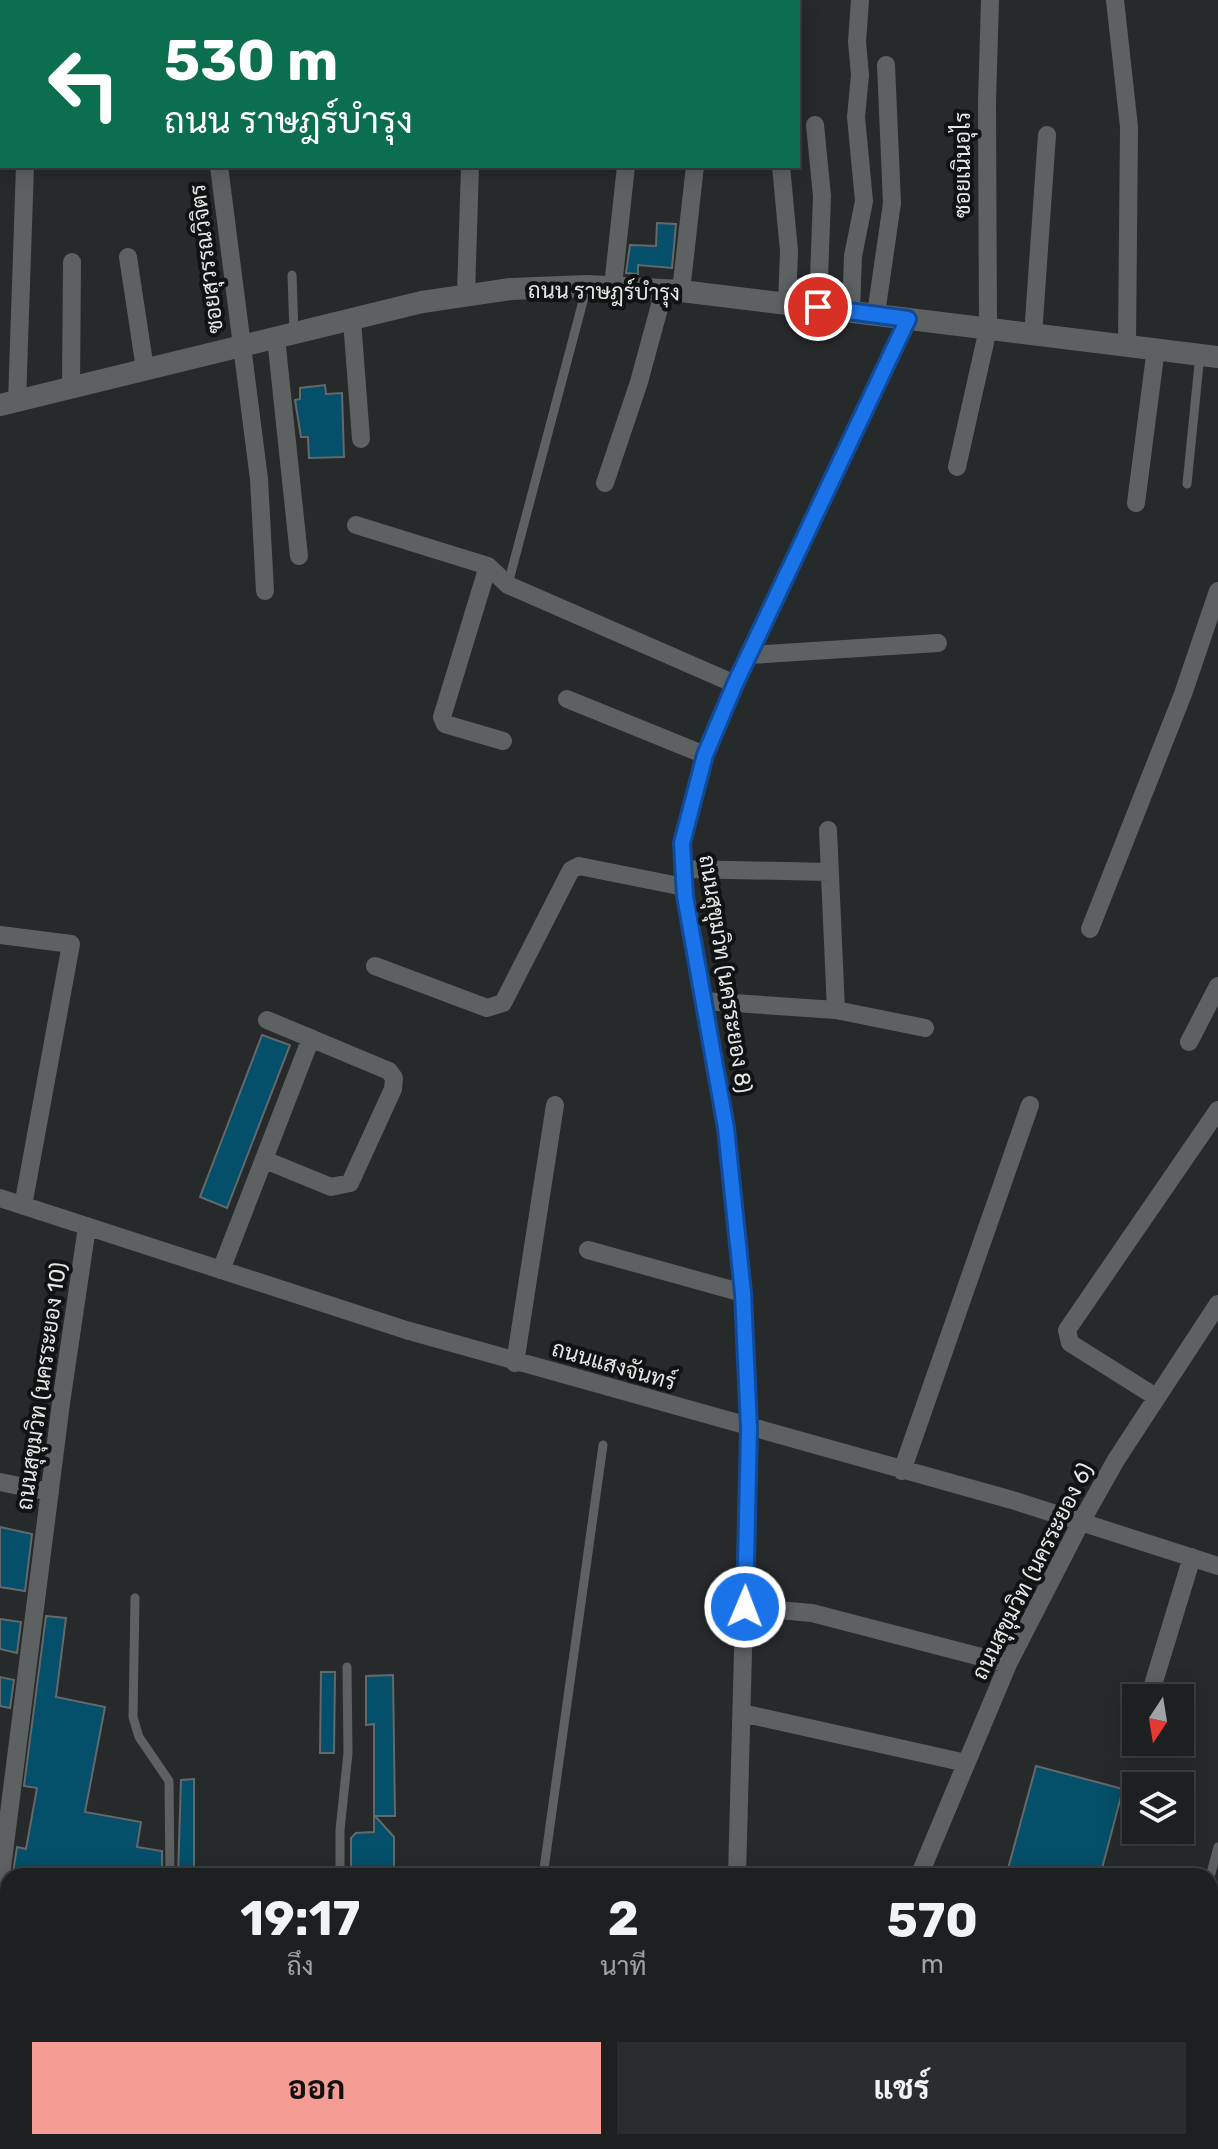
<!DOCTYPE html>
<html lang="th">
<head>
<meta charset="utf-8">
<style>
  :root { --surface:#1d2020; --page:#2a2d2d; --text:#f1f3f6; --muted:#a0a3a5; --line:#3b3e3e; --accent:#f59c94 }
  body { margin:0; font-family:Rubik,Sarabun,sans-serif; background:var(--page); color:var(--text); height:100vh; display:flex; flex-direction:column; font-size:30px; white-space:nowrap }
  * { box-sizing:border-box; margin:0 }
  p { font-size:26px; color:var(--muted) }
  .icon { flex:none; width:44px; height:44px; fill:none; stroke:currentColor; stroke-width:2; stroke-linecap:round; stroke-linejoin:round }
  .map { position:relative; flex:1; overflow:hidden }
  .panel { position:absolute; left:0px; top:1868px; width:1218px; height:282px; display:flex; flex-direction:column; background:var(--surface); border-radius:24px 24px 0 0; box-shadow:0 4px 20px #0003,0 0 0 2px var(--line) }
  .panel>* { flex:none }
  .hud { position:absolute; left:0px; top:0px; width:800px; height:168px; box-shadow:0 4px 20px #0003,0 0 0 2px var(--line); background:#0b6e4f; color:#fff; overflow:hidden }
  .needle { width:52px; rotate:192deg }
  .buttons { position:absolute; left:1122px; top:1684px; display:grid; gap:16px }
  .buttons a { display:grid; place-items:center; width:72px; height:72px; border-radius:0px; background:var(--surface); box-shadow:0 4px 20px #0003,0 0 0 2px var(--line); font-size:40px }
  .pin { position:absolute; display:grid; place-items:center; width:68px; height:68px; color:#fff; margin:-34px; border:4px solid #fff; border-radius:50%; box-shadow:0 2px 8px #0007 }
  .me { position:absolute; width:88px; margin:-44px; rotate:1deg; stroke-linejoin:round; filter:drop-shadow(0 0 6px #0008) }
  .turn { display:flex; align-items:center; gap:28px; height:168px; padding:0 32px; font-size:36px }
  .turn .icon { width:104px; height:104px; stroke-width:2.5 }
  .turn b { display:block; font-size:56px; line-height:68px }
  .eta { display:flex; justify-content:space-evenly; align-items:center; height:136px; text-align:center }
  .eta b { font-size:48px; font-weight:700; line-height:56px }
  .action { display:flex; gap:16px; margin-top:auto; padding:16px 32px }
  .action a { flex:1; height:92px; border-radius:0px; background:var(--accent); color:#111; font-size:32px; font-weight:700; line-height:92px; text-align:center }
  .action a+a { background:var(--page); color:var(--text) }
  .map>svg:first-child { display:block }
  .building { fill:#044f69; stroke:#65686a; stroke-width:2 }
  .lines { fill:none; stroke-linecap:round; stroke-linejoin:round }
  .service { stroke:#5e6162; stroke-width:9 }
  .minor { stroke:#5e6162; stroke-width:18 }
  .tertiary { stroke:#5e6162; stroke-width:22 }
  .primary { stroke:#b9716c; stroke-width:24 }
  .route-casing { stroke:#114b97; stroke-width:20 }
  .route { stroke:#1a73e8; stroke-width:14 }
  .labels { text-anchor:middle; stroke-width:8; stroke-linejoin:round; paint-order:stroke }
  .street-label { font-size:22px; fill:#e5e7e7; stroke:#111213 }
</style>
</head>
<body>
<div class="map">
<svg width="1218" height="2149" viewBox="0 0 1218 2149">
  <rect width="100%" height="100%" fill="#272a2b"/>
  <!-- building -->
  <path class="building" d="M657,223l19,1 -4,44 -34,-3v9l-12,-1 4,-28 26,1z
    M325,385l1,9 16,-1 2,64 -35,1 -1,-21h-7l-6,-37 5,-1v-11z
    M262,1035l28,10 -63,163 -27,-11z
    M0,1527l32,7 -7,57 -25,-4z
    M46,1616l20,2 -10,79 49,10 -20,105 56,10 -4,25 25,4v25l-149,-3 4,-26 9,2 11,-61 -13,-2z
    M0,1619l21,3 -4,31 -17,-4z
    M321,1672h14l-1,81h-14z
    M393,1675l2,141h-20l19,21v39h-43v-38l5,-5 18,-1v-108l-8,1v-49z
    M0,1677l14,3 -4,28 -10,-2z
    M1036,1766l87,23 -23,87h-94z
    M194,1779v97h-16l3,-96z"/>
  <g class="lines">
    <!-- service -->
    <path class="service" d="M292,275l2,58
      M1187,484l13,-130
      M508,584l79,-298
      M135,1598l-2,119 6,20 30,44 1,95
      M340,1876v-46l8,-77 -1,-86
      M543,1876l60,-431
      M1210,1877l8,-30
      M255,2149l1,-7
      M715,2149l1,-7
      M1012,2149v-7
      M1137,2149l2,-7"/>
    <!-- minor -->
    <path class="minor" d="M709,0l1,2
      M1115,0l14,127 -2,217
      M33,2v-2
      M149,2v-2
      M212,2v-2
      M474,2v-2
      M642,2v-2
      M787,2v-2
      M815,125l7,71 -4,111
      M219,166l40,313 6,112
      M781,166l8,85 -2,52
      M128,257l17,112
      M613,286l13,-120
      M681,291l14,-125
      M466,295l4,-129
      M851,311l2,-55 11,-55 -8,-84 4,-42 -3,-33 3,-42
      M876,314l16,-111 -6,-138
      M352,320l9,119
      M1033,335l14,-200
      M276,338l23,218
      M71,388l1,-126
      M17,402l8,-236
      M957,467l31,-138 -1,-227 3,-102
      M605,483l34,-101 25,-92
      M1136,503l20,-155
      M356,525l132,41 20,19 227,99
      M488,566l-46,151 3,7 58,17
      M751,655l187,-12
      M567,699l138,56
      M828,830l8,180
      M683,869l147,3
      M1090,929l93,-235 35,-103
      M0,935l71,9 -48,262
      M375,966l112,42 16,-5 68,-133 8,-4 105,21
      M704,1001l132,9 89,18
      M1189,1042l29,-56
      M265,1160l66,27 19,-4 43,-94 1,-11 -5,-7 -122,-51
      M0,1198l406,132 606,170 206,66
      M588,1250l155,43
      M221,1270l90,-232
      M515,1363l40,-258
      M1156,1397l-86,-54 -3,-13 151,-220
      M902,1471l128,-366
      M0,1482l50,10
      M745,1607l67,6 196,51
      M1149,1698l43,-141
      M742,1713l224,50
      M737,1876l12,-448 -6,-135 -17,-165 -41,-232 -3,-53 23,-88 30,-71 173,-365
      M919,1876l89,-212 73,-142 35,-62 102,-156
      M0,1884l61,-481 26,-176
      M65,2149l2,-7
      M226,2149l1,-7"/>
    <!-- tertiary -->
    <path class="tertiary" d="M0,405l422,-103 89,-13 76,-3 94,5 537,66"/>
    <!-- primary -->
    <path class="primary" d="M0,1917l8,2
      M0,1956l8,2
      M777,2142l30,7
      M960,2142l29,7"/>
  </g>
  <g class="lines">
    <!-- route casing -->
    <g class="route-casing">
      <path id="route" d="M745,1607l4,-179 -6,-135 -17,-165 -41,-232 -3,-53 23,-88 30,-71 173,-365 -90,-12"/>
    </g>
    <!-- route -->
    <use href="#route" class="route"/>
  </g>
  <g class="labels">
    <!-- street labels -->
    <g class="street-label">
      <text transform="translate(962 165) rotate(-90)" y="8">ซอยเนินอุไร</text>
      <text transform="translate(206 259) rotate(-97)" y="8">ซอยสุวรรณวิจิตร</text>
      <text transform="translate(604 291) rotate(1)" y="8">ถนน ราษฎร์บำรุง</text>
      <text transform="translate(726 974) rotate(81)" y="8">ถนนสุขุมวิท (นครระยอง 8)</text>
      <text transform="translate(614 1365) rotate(16)" y="8">ถนนแสงจันทร์</text>
      <text transform="translate(41 1386) rotate(-82)" y="8">ถนนสุขุมวิท (นครระยอง 10)</text>
      <text transform="translate(1032 1571) rotate(-63)" y="8">ถนนสุขุมวิท (นครระยอง 6)</text>
    </g>
  </g>
</svg>
<div class="buttons">
<a><svg class="needle" viewBox="-14 -14 28 28"><path d="M0-13l5 13h-10z" fill="#e53935"/><path d="M0 13l5-13h-10z" fill="#a0a3a5"/></svg></a>
<a><svg class="icon" aria-label="layers" viewBox="0 0 24 24"><path d="M12 4l9 5-9 5-9-5zM3 14l9 5 9-5"/></svg></a>
</div>
<div class="pin" style="left:818px;top:307px;background:#d93025"><svg class="icon" aria-label="arrive" viewBox="0 0 24 24"><path d="M6 21V4h12l-3 4 3 4H6"/></svg></div>
<svg class="me" style="left:745px;top:1607px" viewBox="-20 -20 40 40"><circle r="17" fill="#1a73e8" stroke="#fff" stroke-width="3"/><path d="M0-11L8 9 0 5-8 9z" fill="#fff"/></svg>
<div class="hud">
<div class="turn"><svg class="icon" aria-label="left" viewBox="0 0 24 24"><path d="M17 20v-9H6M10 6l-5 5 5 5"/></svg><div><b>530 m</b>ถนน ราษฎร์บำรุง</div></div>
</div>
<section class="panel">
<div class="eta">
<div><b>19:17</b><p>ถึง</p></div>
<div><b>2</b><p>นาที</p></div>
<div><b>570</b><p>m</p></div>
</div>
<div class="action"><a>ออก</a><a>แชร์</a></div>
</section>
</div>
</body>
</html>
